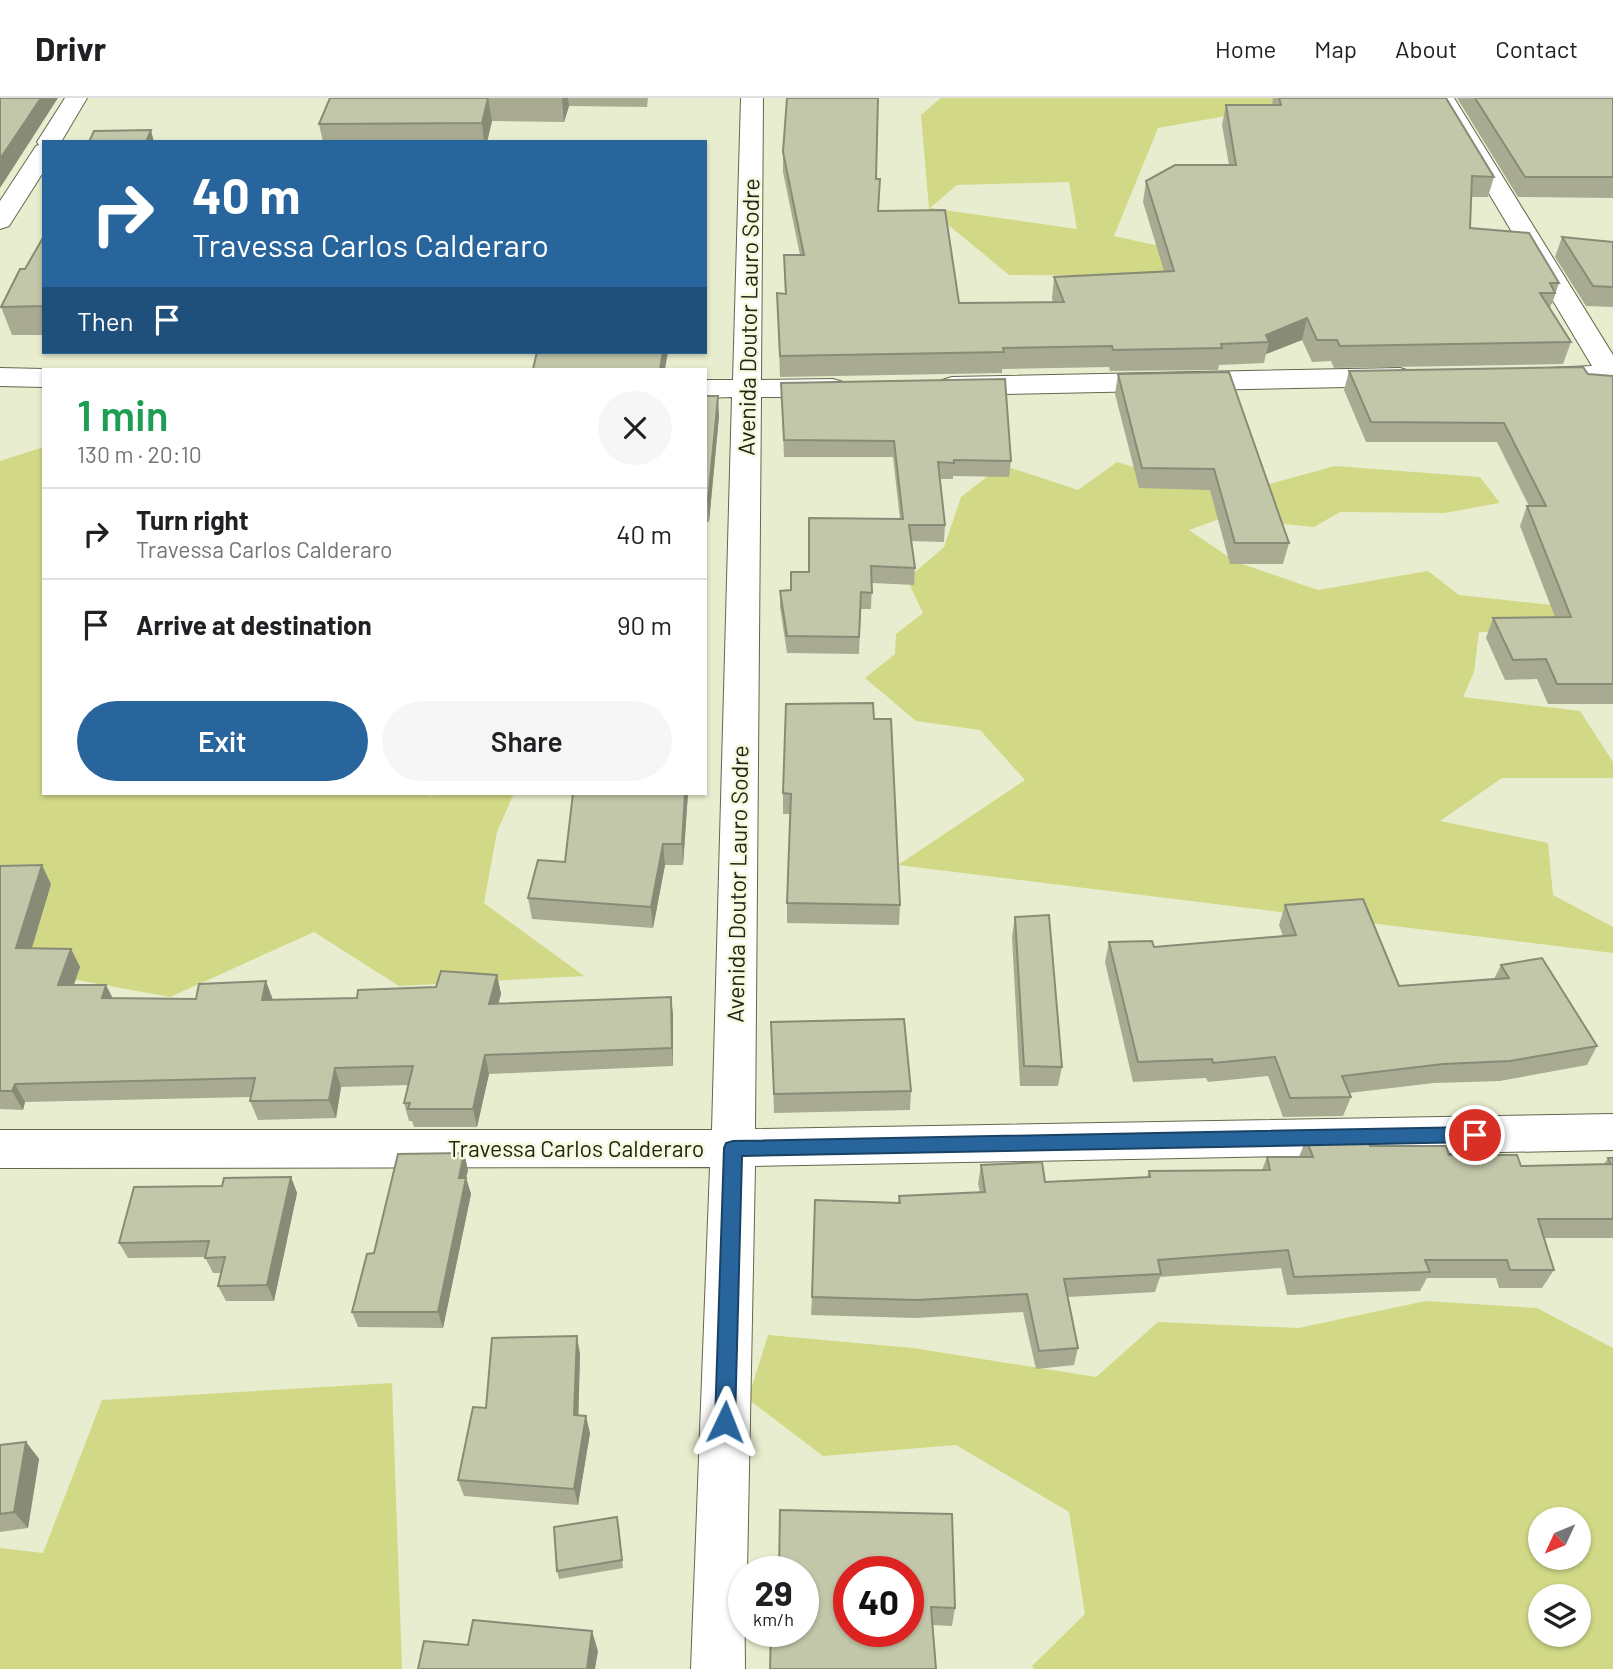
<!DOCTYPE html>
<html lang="en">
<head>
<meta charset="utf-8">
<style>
  :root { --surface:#fff; --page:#f6f6f6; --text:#202124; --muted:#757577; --line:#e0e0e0; --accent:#27659c }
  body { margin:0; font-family:Barlow,sans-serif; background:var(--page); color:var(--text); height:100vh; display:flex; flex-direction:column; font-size:26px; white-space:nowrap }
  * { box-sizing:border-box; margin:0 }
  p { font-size:23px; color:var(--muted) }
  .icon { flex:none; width:38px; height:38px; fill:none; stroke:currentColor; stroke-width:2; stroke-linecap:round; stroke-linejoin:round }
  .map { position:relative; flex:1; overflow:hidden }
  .side { position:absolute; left:42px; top:270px; width:665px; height:427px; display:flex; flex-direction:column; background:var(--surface); border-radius:0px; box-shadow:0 2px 5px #0004 }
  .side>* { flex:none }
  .guide { position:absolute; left:42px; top:42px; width:665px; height:214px; border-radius:0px; box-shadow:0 2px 5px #0004; background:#27659c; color:#fff; overflow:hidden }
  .needle { width:46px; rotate:226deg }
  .tools { position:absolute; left:1528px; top:1409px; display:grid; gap:14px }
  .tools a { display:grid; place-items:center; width:63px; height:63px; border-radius:50%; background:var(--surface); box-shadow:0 2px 5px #0004; font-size:35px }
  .speed { position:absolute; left:728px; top:1458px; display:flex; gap:14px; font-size:35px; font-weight:700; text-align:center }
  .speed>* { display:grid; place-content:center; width:91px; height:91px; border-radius:50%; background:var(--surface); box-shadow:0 2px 5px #0004; line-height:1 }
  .speed small { font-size:18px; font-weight:400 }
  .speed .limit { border:10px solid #d22; background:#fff; color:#111 }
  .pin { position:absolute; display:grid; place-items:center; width:60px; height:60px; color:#fff; margin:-30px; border:4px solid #fff; border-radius:50%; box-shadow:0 2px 7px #0007 }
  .me { position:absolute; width:77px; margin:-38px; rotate:2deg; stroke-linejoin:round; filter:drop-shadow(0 0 5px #0008) }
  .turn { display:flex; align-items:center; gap:24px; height:147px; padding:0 35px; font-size:32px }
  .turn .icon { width:91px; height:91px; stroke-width:2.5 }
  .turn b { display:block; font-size:49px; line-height:60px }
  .then { display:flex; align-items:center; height:66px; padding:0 35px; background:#0003; gap:14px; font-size:26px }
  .round { display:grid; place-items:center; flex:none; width:74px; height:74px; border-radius:37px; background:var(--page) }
  .headline { display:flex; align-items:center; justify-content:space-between; height:119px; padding:0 35px }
  h1 { font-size:42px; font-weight:600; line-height:52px; color:#1e9e55 }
  .primary-button { display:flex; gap:14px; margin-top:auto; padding:14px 35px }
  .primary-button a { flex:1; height:80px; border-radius:42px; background:var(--accent); color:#fff; font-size:28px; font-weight:600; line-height:80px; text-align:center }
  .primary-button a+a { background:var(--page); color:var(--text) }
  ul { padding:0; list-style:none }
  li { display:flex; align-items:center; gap:21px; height:91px; padding:0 35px; border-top:2px solid var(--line) }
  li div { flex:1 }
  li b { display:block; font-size:26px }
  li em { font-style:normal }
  header { display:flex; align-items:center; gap:42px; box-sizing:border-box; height:98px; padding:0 35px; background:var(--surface); border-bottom:2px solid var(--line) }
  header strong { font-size:33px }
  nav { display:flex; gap:38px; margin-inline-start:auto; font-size:24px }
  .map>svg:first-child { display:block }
  .green { fill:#d1d987; fill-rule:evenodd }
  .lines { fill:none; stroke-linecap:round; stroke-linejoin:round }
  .minor-casing { stroke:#64674d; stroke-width:2 }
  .minor { fill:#fff; fill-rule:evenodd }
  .wall { fill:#a8ab91 }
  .shaded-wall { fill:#888b76 }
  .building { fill:#c3c7a9; stroke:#888b76; stroke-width:2; fill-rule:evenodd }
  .route { fill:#27659c; stroke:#194265; stroke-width:2 }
  .labels { text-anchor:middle; stroke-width:5; stroke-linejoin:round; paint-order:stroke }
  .street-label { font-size:23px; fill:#24251a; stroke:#f6fadc }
</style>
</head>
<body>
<header>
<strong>Drivr</strong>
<nav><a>Home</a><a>Map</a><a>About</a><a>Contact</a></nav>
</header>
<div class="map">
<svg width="1613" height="1571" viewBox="0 0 1613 1571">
  <rect width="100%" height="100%" fill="#e9edcf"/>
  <!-- green -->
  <path class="green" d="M941,0h388l-171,30 -44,108 185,41 -290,-2 -80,-66 -8,-94zM1069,84l8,47 -147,-21 27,-23z
    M44,349v346h382l3,3 18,-3h67l-17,39 -13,71 100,73 -185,10 -85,-54 -144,65 -170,-31v-505z
    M1117,364l87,27h47l84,-23 145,11 20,26 -56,10 -104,-1 -26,15 -92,-9 -33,12 47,32 82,28 110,-19 31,24 131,14 -48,24 -63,-1 -5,40 -11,25 117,14 33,51v16h-111l-62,43 108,22 5,52 60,32v26l-715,-88 127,-85 -45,-50 -64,-9 -51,-43 30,-24 1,-20 27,-21 -16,-34 37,-32 17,-50 41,-32 76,25z
    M1426,1203l111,7 76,40v321h-579l-2,-3 53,-52 -16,-102 -113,-67 -133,11 -75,-57 20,-64 145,13 183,29 62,-55 140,6zM1540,1421h38v39h-38zM1540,1498h38v38h-38z
    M392,1285l10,286h-402v-121l43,5 59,-153z"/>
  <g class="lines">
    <!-- minor casing -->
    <g class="minor-casing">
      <path id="minor" d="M65,0h22l-26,44h-17v29l-35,55 -9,3v-28l36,-55 3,-1 -2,-3z
        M741,0h22l-2,282 72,-1 10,3 4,6 -4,6 -10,3h-72l-6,732 858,-15v36l-858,16 -8,406h-3l1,97h-54l19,-502 -710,1v-38h712l20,-733 -27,1v-18h28z
        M1432,0h22l159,257v32l-11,-4h-65l-10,-2 -4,-6 4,-6 65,-3z
        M0,270l44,1v18l-44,-1z
        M1400,270l10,3 4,6 -4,6 -10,3 -448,9 -10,-3 -4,-6 4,-6 10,-3z"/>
    </g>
    <!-- minor -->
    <use href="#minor" class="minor"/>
  </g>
  <!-- wall -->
  <path class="wall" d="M330,0h318l-1,9 -78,-1 -5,16 -72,-1 -5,21h-164l-4,-18z
    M1273,0h173l48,79 -6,20h-17l-1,31 89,55 -7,21h-1l-1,4 21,34 -8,22 -229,4 -3,-7 -19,1 -10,-22 -36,14 -2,9 -45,2 -1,5 -108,1 -1,-4 -107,2v4l-222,4 -3,-84 8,1 -1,-39h16l-17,-83v-20l93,27 3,32 80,92h94l-1,-5 2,-21 110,-6 -21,-69 3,-21 83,-16 -7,-40 4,-20h46z
    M1457,0h156v100l-95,-1z
    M44,138v99h-32l-11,-28 24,-38z
    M1562,139l51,5v65l-27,-1 -31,-49z
    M1349,273l239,3 25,2v328h-65l-11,-25 -32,1 -19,-42 7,-20 62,-1 -35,-91 7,-20h2l-32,-64h-131l-22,-52z
    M1118,276l171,169 -6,21h-53l-20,-74 -71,-2 -24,-94z
    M781,285l230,78 -2,16 -56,-1v3h-13l5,46 -1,17 -33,-1 4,27 -1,17 -42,-2 -1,26h-10l-2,45 -72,-1 -7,-46v-16l11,-1 18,-18 91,-53 -7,-62h-109z
    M705,298l14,20 -10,106h-4z
    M874,621l26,186 -1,20 -112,-2v-20l3,-89h-7v-21z
    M573,695h115l-5,72h-18l-12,63 -121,-9 -4,-21 37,-36z
    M0,768l51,18 -19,64 39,1 9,18 -6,18h32l7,13 160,2 84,-2 79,-11 61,-12 4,19 -3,10 173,-7 2,19v50l-184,8 -12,53h-63l-2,-6h-3l-5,-18 5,-18 -68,2 -5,31 -78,2 -8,-19 1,-4 -226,5 -2,8 -23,-1z
    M1285,807l114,81 95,-7 7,-14 96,81 -10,19 -87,16 -66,2 -85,10 2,4 -8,19 -60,1 -15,-41 -60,6 -2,-4 -73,4 -28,-120 4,-20 45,5 129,-11 -4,-11z
    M1015,819l47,150 -4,19h-38l-8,-149z
    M771,924l140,69 -1,19 -136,3z
    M1306,1041l64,7 79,9 72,11 83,-2 4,-6h5v80h-69l10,32 -12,18h-43l-3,-10h-69l-7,13 -133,4 -6,-27 -121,9 -5,15 -87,5 10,51 -4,17 -38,4 -13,-57 -108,6 -104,-3 1,-18 86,-94 1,-7 81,-4 -2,-8 3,-19 64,17 102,-5 2,-6 113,-1 5,-13h32z
    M464,1055l4,17 -2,8 5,16 -28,134 -85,-1 -6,-15 22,-59z
    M291,1079l6,16 -23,108h-48l-8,-15 3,-13h-8l-8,-16 -77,1 -9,-15 103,-57z
    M580,1256l-2,61 12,18 -12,72 -114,-9 -6,-16 28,-72z
    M26,1344l13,17 -11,69 -28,4v-87z
    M619,1427l4,43 -64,11 -2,-8z
    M803,1474l152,36 -3,18 -19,-1 -130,6z"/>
  <!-- shaded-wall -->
  <path class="shaded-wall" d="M41,0h17l-58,90v-29z
    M488,0l4,23 -5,21h-3l-2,-19z
    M562,0h6l1,8 -5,16z
    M151,32l3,12h-8z
    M1307,220l-5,22 -36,14 3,-12 -3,-7z
    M663,254h5l-3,17h-5z
    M718,298l1,20 -10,106 -1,-21z
    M685,695h3l-5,72 -1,-21z
    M663,746l2,21 -12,63 -2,-21z
    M42,767l9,19 -25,83 -10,-19z
    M71,851l9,18 -13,36 -9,-18z
    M497,877l4,19 -8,29 -4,-19z
    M266,883l7,19h-11z
    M106,887l9,19 -13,-6z
    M671,899l2,19v50l-1,-18z
    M485,957l4,19 -12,53 -4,-18z
    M335,970l6,19 -5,31 -7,-18z
    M15,986l10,18 -2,8 -11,-19z
    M464,1055l4,17 -2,8 5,16 -28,134 -5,-16 21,-134z
    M291,1079l6,16 -23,108 -7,-16z
    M577,1238l3,18 -2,78 -4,-17z
    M586,1318l4,17 -12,72 -4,-16z
    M26,1344l13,17 -11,69 -14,-16z
    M592,1533l6,20 -3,18h-8z"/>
  <!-- building -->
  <path class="building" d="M0,0h41l-41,61z
    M330,0h158l-6,25 -163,1z
    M787,0h91l-2,81h4l-2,32 67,-1 14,93 105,-1 -10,-25 120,-6 -28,-90 29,-16h61l-10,-60h55l-2,-7h167l48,79 -22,-1 -2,52 59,5 30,50h-9l5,10h-15l31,49 -231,4 -3,-6h-20l-10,-22 -41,17 3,7 -48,2 1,4 -109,2 -1,-4 -109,2 1,4 -224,4 -3,-63 9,1 -2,-39h20l-21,-103z
    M1475,0h138v79h-88z
    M151,32l-5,12h-57l5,-11z
    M44,138v70l-43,1 19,-38h5z
    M1562,139l51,5v45l-20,-1z
    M537,254h126l-3,17h-127z
    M1583,269l5,7 25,2v308h-56l-11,-25 -33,1 -20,-42 78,-1 -44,-111h19l-42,-83 -133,-1 -22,-51z
    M1229,274l60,171h-54l-21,-74 -72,-1 -24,-94z
    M1005,281l6,82 -57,-1v3l-16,-1 7,63h-36l6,43 -44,-2 1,27 -11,-1 -2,45 -72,-1 -7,-45 11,-1v-18h18v-54l94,1 -9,-78 -110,-1 -3,-57z
    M705,298h13l-10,105h-3z
    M873,605l1,16h17l9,186 -113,-2 4,-109 -8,-1 3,-89z
    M573,695h112l-3,51h-19l-12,63 -123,-9 10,-38 27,2z
    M42,767l-26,83 55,1 -13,36h48l-4,13 94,1 3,-15 67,-3 -4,19 95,-2 1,-8 78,-3 5,-16 56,4 -8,29 182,-7 1,51 -187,7 -12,54h-65l2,-6h-6l9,-37 -78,2 -6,32 -79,1 5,-23 -240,6 -3,7h-12v-225z
    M1363,801l36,87 110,-8 -8,-13 41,-7 55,88 -87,15 -67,3 -101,12 9,21 -61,1 -15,-41 -62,6 -1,-4 -74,3 -29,-120 43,-1 2,6 142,-12 -11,-30z
    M1049,817l13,152 -38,-1 -9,-149z
    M904,921l7,72 -137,3 -3,-72z
    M1367,1040l3,8h76l3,9h68l4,11 90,-2 -3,-6h5v61h-75l16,51h-44l-3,-10h-82l5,12 -136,5 -6,-27 -130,10 3,14 -97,5 14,69 -39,3 -12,-57 -111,6 -104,-3 3,-97 85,3 -1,-7 86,-4 -4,-27 61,-3 3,20 105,-5 -1,-6 121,-1 -3,-13h46l-7,-18z
    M464,1055l-5,25h7l-28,134h-86l15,-58 7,-1 24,-99z
    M291,1079l-24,108 -49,1 7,-29 -20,1 4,-17 -90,2 15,-56 88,-1 2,-8z
    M577,1238l-3,79 12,1 -12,73 -116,-9 15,-73 13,1 6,-70z
    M26,1344l-12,70 -14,2v-69z
    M780,1412l172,4 3,94 -24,-1 5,62h-166l1,-38h32v-59h-24zM849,1474h59v59h-59z
    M617,1419l5,43 -65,11 -3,-44z
    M473,1522l119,11 -5,38h-169l6,-28 44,4z"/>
  <!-- route -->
  <path class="route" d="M1475,1029l7,3 2,5 -2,5 -7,2 -733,14 -7,266 -3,7 -7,3 -7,-3 -3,-7 9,-274 2,-5 7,-2z"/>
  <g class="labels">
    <!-- street labels -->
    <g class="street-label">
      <text transform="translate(749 219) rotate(-89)" y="8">Avenida Doutor Lauro Sodre</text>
      <text transform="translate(738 786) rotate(-89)" y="8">Avenida Doutor Lauro Sodre</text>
      <text x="576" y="1059">Travessa Carlos Calderaro</text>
    </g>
  </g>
</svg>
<div class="tools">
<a><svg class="needle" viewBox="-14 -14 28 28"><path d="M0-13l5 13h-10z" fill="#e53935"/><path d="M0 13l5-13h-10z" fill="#757577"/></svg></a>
<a><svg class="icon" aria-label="layers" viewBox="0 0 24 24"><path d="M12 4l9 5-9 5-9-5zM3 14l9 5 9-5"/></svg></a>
</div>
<div class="speed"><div>29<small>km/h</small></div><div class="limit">40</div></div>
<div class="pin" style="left:1475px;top:1037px;background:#d93025"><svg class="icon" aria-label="arrive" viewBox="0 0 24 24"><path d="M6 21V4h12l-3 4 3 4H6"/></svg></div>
<svg class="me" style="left:725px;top:1324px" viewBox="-20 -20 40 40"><path d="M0-17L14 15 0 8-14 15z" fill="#27659c" stroke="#fff" stroke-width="4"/></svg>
<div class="guide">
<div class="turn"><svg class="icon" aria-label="right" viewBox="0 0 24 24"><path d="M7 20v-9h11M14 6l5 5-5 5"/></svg><div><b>40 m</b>Travessa Carlos Calderaro</div></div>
<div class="then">Then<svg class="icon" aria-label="arrive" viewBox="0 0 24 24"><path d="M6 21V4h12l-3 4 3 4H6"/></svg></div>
</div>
<section class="side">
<div class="headline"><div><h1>1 min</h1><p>130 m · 20:10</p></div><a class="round"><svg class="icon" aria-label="close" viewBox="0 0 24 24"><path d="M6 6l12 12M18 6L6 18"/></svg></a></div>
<ul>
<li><svg class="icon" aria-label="right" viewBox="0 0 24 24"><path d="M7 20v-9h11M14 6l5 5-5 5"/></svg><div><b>Turn right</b><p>Travessa Carlos Calderaro</p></div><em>40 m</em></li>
<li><svg class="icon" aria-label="arrive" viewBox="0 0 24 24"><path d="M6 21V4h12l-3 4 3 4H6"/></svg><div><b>Arrive at destination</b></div><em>90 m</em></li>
</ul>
<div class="primary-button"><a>Exit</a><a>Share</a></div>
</section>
</div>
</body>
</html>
